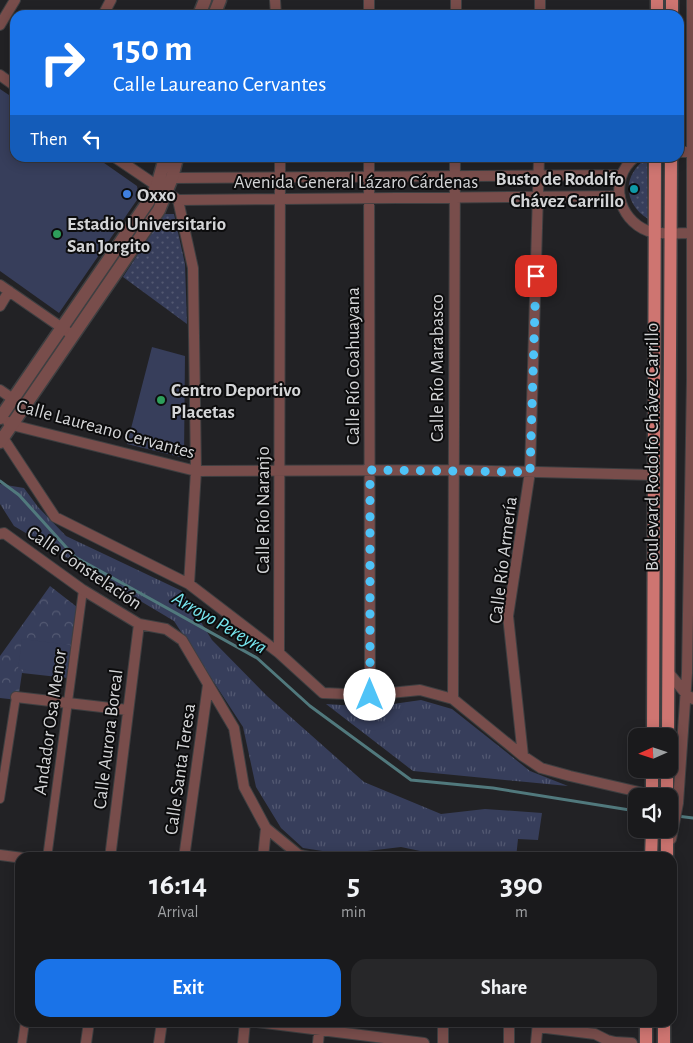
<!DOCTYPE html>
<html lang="en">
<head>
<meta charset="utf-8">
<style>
  :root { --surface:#1a1a1c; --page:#272729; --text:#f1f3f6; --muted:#9fa1a3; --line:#38383b; --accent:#1a73e8 }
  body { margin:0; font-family:"Alegreya Sans",sans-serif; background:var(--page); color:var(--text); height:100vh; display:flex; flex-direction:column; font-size:19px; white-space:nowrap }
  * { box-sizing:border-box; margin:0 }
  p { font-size:16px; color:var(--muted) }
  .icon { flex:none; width:28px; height:28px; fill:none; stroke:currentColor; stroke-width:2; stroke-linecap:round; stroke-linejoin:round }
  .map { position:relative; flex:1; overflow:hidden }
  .panel { position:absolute; left:15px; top:852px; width:662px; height:175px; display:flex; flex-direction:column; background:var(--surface); border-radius:15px; box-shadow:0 2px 12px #0003,0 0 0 1px var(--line) }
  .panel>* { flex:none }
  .guide { position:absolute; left:10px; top:10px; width:674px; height:152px; border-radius:15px; box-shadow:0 2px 12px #0003,0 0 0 1px var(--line); background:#1a73e8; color:#fff; overflow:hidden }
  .needle { width:32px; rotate:267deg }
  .tools { position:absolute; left:628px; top:728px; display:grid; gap:10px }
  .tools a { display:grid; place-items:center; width:50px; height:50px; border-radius:10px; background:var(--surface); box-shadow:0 2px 12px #0003,0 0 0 1px var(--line); font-size:25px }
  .pin { position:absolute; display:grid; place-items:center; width:42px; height:42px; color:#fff; margin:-21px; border-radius:10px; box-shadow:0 2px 8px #0006 }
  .me { position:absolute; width:55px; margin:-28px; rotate:0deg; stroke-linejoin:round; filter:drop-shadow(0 0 4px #0008) }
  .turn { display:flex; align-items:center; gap:18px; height:105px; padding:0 20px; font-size:22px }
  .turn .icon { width:65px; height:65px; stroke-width:2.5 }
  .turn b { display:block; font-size:35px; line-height:42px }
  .then { display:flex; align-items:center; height:48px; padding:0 20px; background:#0003; gap:10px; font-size:19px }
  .eta { display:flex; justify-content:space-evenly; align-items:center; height:85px; text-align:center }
  .eta b { font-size:30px; font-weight:600; line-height:35px }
  .action { display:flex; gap:10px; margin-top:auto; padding:10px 20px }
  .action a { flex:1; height:58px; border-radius:15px; background:var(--accent); color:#fff; font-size:20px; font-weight:600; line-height:58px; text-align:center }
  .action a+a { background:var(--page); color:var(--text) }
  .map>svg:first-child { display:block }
  .grass { fill:url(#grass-tufts) }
  .forest { fill:url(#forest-crowns) }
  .garden { fill:url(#garden-dots) }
  .pitch { fill:#373e5b }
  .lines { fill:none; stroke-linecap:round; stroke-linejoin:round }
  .stream { stroke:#51797d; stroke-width:3 }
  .pedestrian-casing { stroke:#3e3f41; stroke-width:10 }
  .minor-casing { stroke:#3e3f41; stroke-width:12 }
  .tertiary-casing { stroke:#3e3f41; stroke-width:15 }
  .primary-casing { stroke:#3e3f41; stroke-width:15 }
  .pedestrian { stroke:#784d4b; stroke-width:8 }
  .minor { stroke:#784d4b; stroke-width:10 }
  .tertiary { stroke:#784d4b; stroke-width:12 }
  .primary { stroke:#ce7571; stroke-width:12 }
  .route { stroke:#4fc3f7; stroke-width:9; stroke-dasharray:0 16.2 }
  .culture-dot { fill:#0f9aa8; stroke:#0c0c0d; stroke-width:2 }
  .shop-dot { fill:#3f7fe0; stroke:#0c0c0d; stroke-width:2 }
  .leisure-dot { fill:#2e9e5b; stroke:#0c0c0d; stroke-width:2 }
  .labels { text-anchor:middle; stroke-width:4; stroke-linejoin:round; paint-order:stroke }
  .poi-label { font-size:19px; font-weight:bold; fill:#d4d5d7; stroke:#0c0c0d; text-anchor:start }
  .street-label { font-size:19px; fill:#d4d5d7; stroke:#0c0c0d }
  .water-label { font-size:20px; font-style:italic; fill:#77e5ee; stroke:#0c0c0d }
</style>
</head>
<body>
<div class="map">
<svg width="693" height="1043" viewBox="0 0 693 1043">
  <defs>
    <pattern id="grass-tufts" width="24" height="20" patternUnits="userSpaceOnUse" patternTransform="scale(1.25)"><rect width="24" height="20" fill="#373e5b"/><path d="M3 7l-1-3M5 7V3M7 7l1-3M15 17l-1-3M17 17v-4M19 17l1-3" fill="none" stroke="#535972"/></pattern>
    <pattern id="forest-crowns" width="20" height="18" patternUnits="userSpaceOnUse" patternTransform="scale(1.25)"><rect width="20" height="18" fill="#373e5b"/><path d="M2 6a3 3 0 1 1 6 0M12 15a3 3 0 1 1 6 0" fill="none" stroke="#535972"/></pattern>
    <pattern id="garden-dots" width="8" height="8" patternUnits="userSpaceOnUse" patternTransform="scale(1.25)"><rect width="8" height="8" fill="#373e5b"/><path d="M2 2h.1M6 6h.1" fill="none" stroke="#535972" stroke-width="1.8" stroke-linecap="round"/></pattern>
  </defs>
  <rect width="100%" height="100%" fill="#222225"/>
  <!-- grass -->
  <path class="grass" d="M0,484l24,4 14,19 28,29 116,55 30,49 55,56 97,86 77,32 44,-5 57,4 -4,27 -20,-1 -2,19 -67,-1 -48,-10 -59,7 -39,-6 -22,-20 -25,-41 -13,-60 -69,-106 -160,-95 -14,-22z
    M421,700l31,9 78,62 38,15 -155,-15 -87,-67 46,3z"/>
  <!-- forest -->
  <path class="forest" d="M50,586l27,21 -10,71 -45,-5 -4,27 -18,-2v-42z"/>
  <!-- garden -->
  <path class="garden" d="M647,158l1,61c-25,-16 -26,-44 -1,-61z
    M164,214h10l11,50 2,60 -64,-47z"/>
  <!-- pitch -->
  <path class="pitch" d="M0,89l15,10v59h82l40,28 2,11 -80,116 -59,-42z
    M152,347l33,9 -1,102 -57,-14z
    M22,639l48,6 -4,30 -48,-6z"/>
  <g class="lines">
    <!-- stream -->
    <path class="stream" d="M0,481l19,14 56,62 182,101 53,48 101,74 82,8 143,23
      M669,815l24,3"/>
    <!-- pedestrian casing -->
    <g class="pedestrian-casing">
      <path id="pedestrian" d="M0,799l16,-102
        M47,858l36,-268
        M22,1043l3,-21"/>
    </g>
    <!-- minor casing -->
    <g class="minor-casing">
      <path id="minor" d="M275,0l1,15
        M369,0v15
        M103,15l8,-15
        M456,15v-15
        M540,15v-15
        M0,25l15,-25
        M0,75l15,11
        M679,152h12
        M116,158l62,42 442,-4
        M369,158l1,537
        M634,158c-25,21 -17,61 14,73 12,4 30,2 43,2
        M167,181l5,-3 449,-3
        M178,200l15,68 3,203 -7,113
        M0,285l68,47
        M0,306l9,-15
        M0,390l13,9
        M8,422l4,3 184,46 257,-1 201,5
        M0,436l3,2 52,79 134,67 90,69 44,40 47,2 50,-5 33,9 70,57 18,12 29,8 82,19
        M0,534l4,-1 79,57 56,34 27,5 16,11 52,88 10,59 22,41 33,27 15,3
        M279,653l1,-495
        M669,673l17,21 7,5
        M16,697l112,13
        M453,699l2,-541
        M523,756l-15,-140 22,-144 9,-314
        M671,839l7,-36 9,-130 5,-294v-379
        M0,855l23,3
        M110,858l29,-234
        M184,858l24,-173
        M263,858l3,-30
        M257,1022l167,21
        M509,1022v21
        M538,1027l57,7 12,6 8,2 17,1
        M86,1043l3,-21
        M159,1043l3,-21
        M243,1043l2,-21
        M318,1043l2,-21
        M443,1043v-21
        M536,1043l2,-21"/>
    </g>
    <!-- tertiary casing -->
    <g class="tertiary-casing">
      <path id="tertiary" d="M199,15l6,-15
        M214,15l6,-15
        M0,418l148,-216 9,-16 8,-28
        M0,442l159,-232 13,-32 5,-20"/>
    </g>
    <!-- primary casing -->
    <g class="primary-casing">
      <path id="primary" d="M657,15v-15
        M672,15v-15
        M653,736l2,-578
        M668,736l3,-578
        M652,796v-27
        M667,796v-27
        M667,829v29
        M651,858l1,-29
        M646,1043v-21
        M664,1043v-21"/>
    </g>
    <!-- pedestrian -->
    <use href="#pedestrian" class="pedestrian"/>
    <!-- minor -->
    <use href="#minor" class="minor"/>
    <!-- tertiary -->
    <use href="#tertiary" class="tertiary"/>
    <!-- primary -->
    <use href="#primary" class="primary"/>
  </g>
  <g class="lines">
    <!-- route -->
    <path class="route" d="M370,695v-225l160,2 6,-196"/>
  </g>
  <!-- markers -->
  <circle class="culture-dot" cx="634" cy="189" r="5"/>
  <circle class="shop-dot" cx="127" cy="194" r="5"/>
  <g class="leisure-dot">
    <circle cx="57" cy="234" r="5"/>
    <circle cx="161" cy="400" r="5"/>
  </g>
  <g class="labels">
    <!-- poi labels -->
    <g class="poi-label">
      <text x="624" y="185" text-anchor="end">Busto de Rodolfo<tspan x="624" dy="22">Chávez Carrillo</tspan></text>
      <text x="137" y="201">Oxxo</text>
      <text x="67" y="230">Estadio Universitario<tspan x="67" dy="22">San Jorgito</tspan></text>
      <text x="171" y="396">Centro Deportivo<tspan x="171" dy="22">Placetas</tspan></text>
    </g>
    <!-- street labels -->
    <g class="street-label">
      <text x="356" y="188">Avenida General Lázaro Cárdenas</text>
      <text transform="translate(352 366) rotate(-90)" y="7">Calle Río Coahuayana</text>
      <text transform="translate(436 368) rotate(-90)" y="7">Calle Río Marabasco</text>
      <text transform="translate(106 428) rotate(15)" y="7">Calle Laureano Cervantes</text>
      <text transform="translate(651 447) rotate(-90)" y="7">Boulevard Rodolfo Chávez Carrillo</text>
      <text transform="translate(262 510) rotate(-90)" y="7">Calle Río Naranjo</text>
      <text transform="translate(502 560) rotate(-83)" y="7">Calle Río Armería</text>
      <text transform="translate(85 567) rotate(34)" y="7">Calle Constelación</text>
      <text transform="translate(49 722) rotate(-82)" y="7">Andador Osa Menor</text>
      <text transform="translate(107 739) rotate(-83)" y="7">Calle Aurora Boreal</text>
      <text transform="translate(179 769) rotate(-82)" y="7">Calle Santa Teresa</text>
    </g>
    <!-- water labels -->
    <g class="water-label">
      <text transform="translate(220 622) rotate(30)" y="7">Arroyo Pereyra</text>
    </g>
  </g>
</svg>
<div class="tools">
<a><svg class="needle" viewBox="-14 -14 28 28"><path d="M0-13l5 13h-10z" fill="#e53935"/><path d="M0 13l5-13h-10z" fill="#9fa1a3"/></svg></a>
<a><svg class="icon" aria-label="sound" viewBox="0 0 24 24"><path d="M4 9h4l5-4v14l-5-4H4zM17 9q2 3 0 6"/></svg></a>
</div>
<div class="pin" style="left:536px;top:276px;background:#d93025"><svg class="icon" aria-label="arrive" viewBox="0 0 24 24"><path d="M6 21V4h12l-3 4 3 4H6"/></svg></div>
<svg class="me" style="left:370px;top:695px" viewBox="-20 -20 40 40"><circle r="19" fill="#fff"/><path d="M0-13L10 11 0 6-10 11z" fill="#4fc3f7"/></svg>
<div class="guide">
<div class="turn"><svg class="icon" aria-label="right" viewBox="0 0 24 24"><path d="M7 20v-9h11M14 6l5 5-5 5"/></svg><div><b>150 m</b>Calle Laureano Cervantes</div></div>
<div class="then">Then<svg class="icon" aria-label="left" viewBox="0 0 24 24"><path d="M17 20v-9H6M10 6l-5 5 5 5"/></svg></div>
</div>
<section class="panel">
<div class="eta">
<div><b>16:14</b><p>Arrival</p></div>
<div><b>5</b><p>min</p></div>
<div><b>390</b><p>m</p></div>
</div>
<div class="action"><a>Exit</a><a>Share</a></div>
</section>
</div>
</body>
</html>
